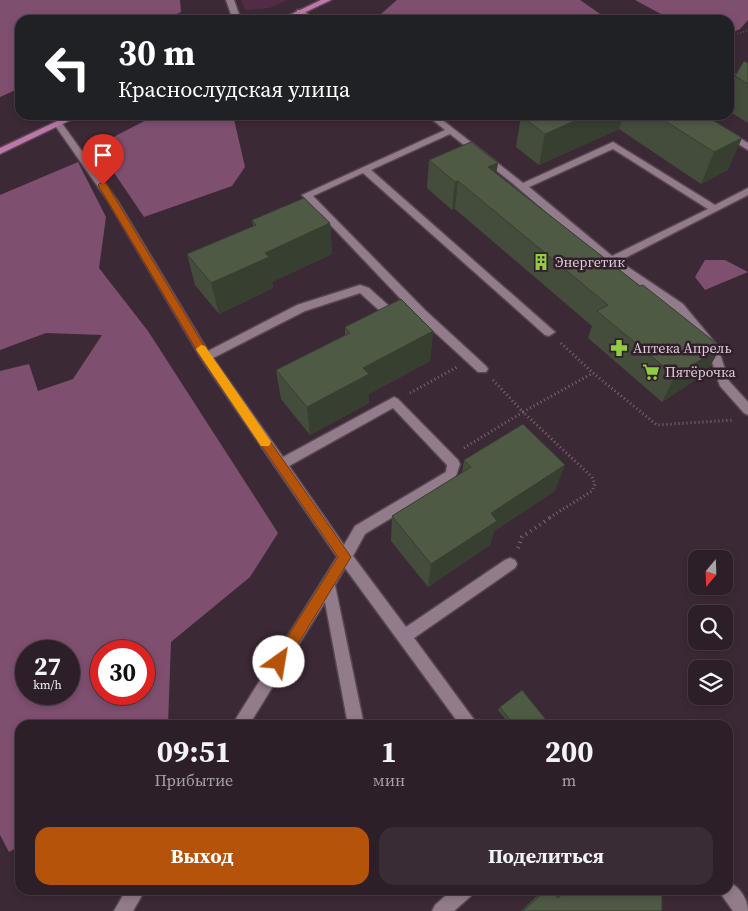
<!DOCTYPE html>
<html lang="ru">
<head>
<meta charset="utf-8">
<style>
  :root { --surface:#2d1f28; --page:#392c34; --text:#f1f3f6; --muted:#a7a2a8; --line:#483d45; --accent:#b45309 }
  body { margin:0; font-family:"Source Serif 4",serif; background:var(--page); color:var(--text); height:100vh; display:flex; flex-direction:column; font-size:19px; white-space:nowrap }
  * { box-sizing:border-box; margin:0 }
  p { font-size:16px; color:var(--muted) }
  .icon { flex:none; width:28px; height:28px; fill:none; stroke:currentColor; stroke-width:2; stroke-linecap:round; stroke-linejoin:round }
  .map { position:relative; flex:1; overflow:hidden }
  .side { position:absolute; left:15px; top:720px; width:718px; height:175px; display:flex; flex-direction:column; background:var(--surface); border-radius:15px; box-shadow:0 2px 8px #0003,0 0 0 1px var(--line) }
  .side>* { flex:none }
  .guide { position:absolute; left:15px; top:15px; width:719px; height:105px; border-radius:15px; box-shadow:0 2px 8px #0003,0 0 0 1px var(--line); background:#202124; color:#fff; overflow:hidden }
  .needle { width:32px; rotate:199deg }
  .fabs { position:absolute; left:688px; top:550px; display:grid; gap:10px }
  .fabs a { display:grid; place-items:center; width:45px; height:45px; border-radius:10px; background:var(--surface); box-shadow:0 2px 8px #0003,0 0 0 1px var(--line); font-size:25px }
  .speed { position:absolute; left:15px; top:640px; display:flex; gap:10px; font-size:25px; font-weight:700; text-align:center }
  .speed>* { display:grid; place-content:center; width:65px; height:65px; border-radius:50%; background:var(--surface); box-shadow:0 2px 8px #0003,0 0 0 1px var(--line); line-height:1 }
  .speed small { font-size:12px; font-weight:400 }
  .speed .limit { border:8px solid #d22; background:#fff; color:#111 }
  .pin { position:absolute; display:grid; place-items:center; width:42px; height:42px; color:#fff; margin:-51px -21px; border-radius:50% 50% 50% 0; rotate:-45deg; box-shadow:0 0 5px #0007 }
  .pin .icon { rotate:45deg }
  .me { position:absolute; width:55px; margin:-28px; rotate:32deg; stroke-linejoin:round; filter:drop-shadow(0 0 4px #0008) }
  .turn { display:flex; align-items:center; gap:18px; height:105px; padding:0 20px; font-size:22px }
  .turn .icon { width:65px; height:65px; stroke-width:2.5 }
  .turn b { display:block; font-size:35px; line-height:42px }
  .eta { display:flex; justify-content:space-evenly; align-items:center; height:85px; text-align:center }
  .eta b { font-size:30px; font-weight:700; line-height:35px }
  .button { display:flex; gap:10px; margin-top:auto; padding:10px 20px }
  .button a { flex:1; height:58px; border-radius:15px; background:var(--accent); color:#fff; font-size:20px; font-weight:700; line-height:58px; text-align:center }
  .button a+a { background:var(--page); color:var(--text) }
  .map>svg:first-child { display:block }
  .green { fill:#522c47 }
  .forest { fill:#7f4f70; fill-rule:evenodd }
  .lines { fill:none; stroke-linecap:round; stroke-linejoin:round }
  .minor-casing { stroke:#574652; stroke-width:3 }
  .major-casing { stroke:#574652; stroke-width:3 }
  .path-far2 { stroke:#796873; stroke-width:2; stroke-dasharray:0.5 2.5; stroke-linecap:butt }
  .path-far1 { stroke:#796873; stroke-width:3; stroke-dasharray:1 3; stroke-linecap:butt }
  .path { stroke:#796873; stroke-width:4; stroke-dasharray:1 4.5; stroke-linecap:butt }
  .minor { fill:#927b8a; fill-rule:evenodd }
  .major { fill:#bd77a9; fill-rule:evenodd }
  .wall { fill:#444d3b }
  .shaded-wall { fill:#373f30 }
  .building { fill:#4f5a45; stroke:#373f30 }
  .route { fill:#b45309; stroke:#753606 }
  .slow { fill:#f59e0b }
  .labels { text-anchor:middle; stroke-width:5; stroke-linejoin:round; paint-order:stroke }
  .poi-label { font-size:14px; fill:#ddd0d8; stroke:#321f2c; text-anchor:start }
</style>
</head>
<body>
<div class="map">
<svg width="748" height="911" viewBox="0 0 748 911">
  <rect width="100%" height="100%" fill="#3c2936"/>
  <!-- green -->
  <path class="green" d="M241,0h46l-18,8 -22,2 -3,-2z"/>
  <!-- forest -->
  <path class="forest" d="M0,0h180l1,12 -17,8h-144v68l-20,9z
    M397,0h183l29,20h-235z
    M635,0h113v20l-8,9 -11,5v-14h-57z
    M156,115h77l12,52 -13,19 -88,31 -48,-71z
    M78,162l28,55 -7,51 49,63 130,202 -28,44 -79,65 -3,83h-148v121l-11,6 -9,-17v-464l29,-7 9,27 35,-12 29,-44 -56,-2 -46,17v-155zM69,651v43h-43v-43zM144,651v43h-43v-43z
    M705,260h20l23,12 -43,18 -10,-13z"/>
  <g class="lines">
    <!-- minor casing -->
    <g class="minor-casing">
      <path id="minor" d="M226,0h8l7,20h-8z
        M297,10h6l12,10h-9l-9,-6z
        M748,74v4l-19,1v-4z
        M427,115h9l87,68 90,-41 102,63 33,-17v7l-129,66 64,43 34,41 12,36 19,21v13l-4,-2 -24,-27 -12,-36 -33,-40 -68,-46 -96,-82 -61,-48 -79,36 184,162 -6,4 -4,-1 -182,-162 -50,23 112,114 61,56 2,3 -2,3h-8l-61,-56 -115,-121 143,-65zM613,149l95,60 -96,47 -83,-69z
        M692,115h10l46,28v7z
        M58,121l3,1 56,78 91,151 89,-46 63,-20 9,3 30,27 1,3 -1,3h-8l-31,-28 -55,18 -92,47 70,99 111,-60 4,2 60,61 2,4 -5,15 -90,55 -12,22 53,71 99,-67 5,-2 5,2 2,4 -2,4 -101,70 64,87h-18l-115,-157 -10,17 29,140h-16l-23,-123 -76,123h-17l105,-168 -135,-197 -94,-159 -54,-77zM393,408l54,57 -1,7 -91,54 -11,19 -55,-79z
        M728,882c11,4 20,17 20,29h-15l-15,-21h10z
        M126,890h19l-12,21h-19z
        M452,890h22l-3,6 -17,15h-22l3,-6z"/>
    </g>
    <!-- major casing -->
    <g class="major-casing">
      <path id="major" d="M321,0h10l-42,20h-10z
        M70,115h11l-81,39v-6z"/>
    </g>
    <!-- path-far2 -->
    <path class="path-far2" d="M729,37l19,-7"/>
    <!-- path-far1 -->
    <path class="path-far1" d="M561,343l32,30
      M493,380l30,32 70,-39 64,52 77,-5
      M410,393l47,-26
      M464,448l59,-36 69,65 3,7 -3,7 -43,27"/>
    <!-- path -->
    <path class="path" d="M518,548l4,-11 29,-20"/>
    <!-- minor -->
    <use href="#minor" class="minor"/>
    <!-- major -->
    <use href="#major" class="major"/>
  </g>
  <!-- wall -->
  <path class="wall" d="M748,63v60l-19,-12v-20l6,-15z
    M523,115h181l24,55 -27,14 -82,-55 -80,36 -23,-18 5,-31z
    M429,160l69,3 -2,10 144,113 81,61 -15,26 -44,29 -74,-64 4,-12 -137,-117 -3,1 -25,-22z
    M252,220l78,3 2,31 -60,28 1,6 -54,26 -24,-29 -8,-31 66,-28z
    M345,327l88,4 -3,30 -61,33v9l-59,32 -29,-36 -5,-29 69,-35z
    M464,460l91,31 -61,40 -4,14 -62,42 -37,-46 1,-25 70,-43z
    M500,707l44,18h-34l-12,-15z
    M543,890h9l4,6 8,-6h98v21h-141z"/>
  <!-- shaded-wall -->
  <path class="shaded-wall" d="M588,115h35l-4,14 -80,36 6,-31z
    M742,138l-14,32 -27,14 13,-32z
    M498,163l-5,28 -5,-24z
    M458,181l-3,28 -3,1 3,-28z
    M330,223l2,31 -60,28 1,6 -54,26 -8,-31 54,-30z
    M433,331l-3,30 -61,33v9l-59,32 -3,-28 56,-39z
    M721,347l-15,26 -44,29 13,-26z
    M565,465l-10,26 -61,40 -4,14 -62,42 3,-23 60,-51z"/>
  <!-- building -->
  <path class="building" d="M744,61l4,2v21l-13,-8z
    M523,115h65l-43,19 -24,-18z
    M656,115h48l38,23 -28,14z
    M471,142l27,21 -10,4 152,119 3,-1 78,62 -46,29 -78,-65 11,-6 -150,-124 -3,1 -26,-22z
    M304,198l26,25 -65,30 4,4 -58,26 -24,-29 69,-29 -4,-5z
    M401,299l32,32 -70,37 6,6 -62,33 -31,-37 74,-37 -5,-6z
    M523,424l42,41 -74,48 6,8 -66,43 -39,-48 79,-49 -7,-7z
    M522,690l25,31 -5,4h-28l-14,-18z
    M546,890h6l6,8 9,-8h95v21h-139z"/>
  <!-- route -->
  <path class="route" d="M100,183h6l103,171 142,203 -67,110 -5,2 -5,-2 -2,-5 2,-4 64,-101 -136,-198 -104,-174z"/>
  <!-- slow -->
  <path class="slow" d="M201,345l4,1 64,93 2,3 -2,4h-8l-64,-95 -1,-2z"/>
  <!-- icons -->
  <defs>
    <g id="building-bare" transform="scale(1.35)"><path d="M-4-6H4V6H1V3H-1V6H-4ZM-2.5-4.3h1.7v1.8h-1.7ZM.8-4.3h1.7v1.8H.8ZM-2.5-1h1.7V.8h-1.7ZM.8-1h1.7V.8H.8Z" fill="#90cd41" stroke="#321f2c" stroke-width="2.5" paint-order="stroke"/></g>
    <g id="pharmacy-bare" transform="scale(1.35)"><path d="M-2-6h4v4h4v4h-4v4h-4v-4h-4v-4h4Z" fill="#90cd41" stroke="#321f2c" stroke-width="2.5" paint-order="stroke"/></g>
    <g id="supermarket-bare" transform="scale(1.35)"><path d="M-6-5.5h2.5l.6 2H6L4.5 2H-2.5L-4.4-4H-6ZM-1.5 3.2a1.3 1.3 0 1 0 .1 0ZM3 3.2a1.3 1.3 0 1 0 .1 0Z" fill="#90cd41" stroke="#321f2c" stroke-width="2.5" paint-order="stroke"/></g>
  </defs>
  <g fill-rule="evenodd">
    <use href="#building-bare" x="541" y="262"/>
    <use href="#pharmacy-bare" x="619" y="348"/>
    <use href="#supermarket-bare" x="651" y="372"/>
  </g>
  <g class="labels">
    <!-- poi labels -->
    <g class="poi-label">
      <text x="555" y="267">Энергетик</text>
      <text x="633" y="353">Аптека Апрель</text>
      <text x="665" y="377">Пятёрочка</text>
    </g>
  </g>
</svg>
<div class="fabs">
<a><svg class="needle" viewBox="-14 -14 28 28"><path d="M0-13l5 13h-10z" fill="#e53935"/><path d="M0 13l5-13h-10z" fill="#a7a2a8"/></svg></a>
<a><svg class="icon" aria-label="search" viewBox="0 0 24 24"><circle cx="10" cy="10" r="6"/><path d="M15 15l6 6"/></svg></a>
<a><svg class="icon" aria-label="layers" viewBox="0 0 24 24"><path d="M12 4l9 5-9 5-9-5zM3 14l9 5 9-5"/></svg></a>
</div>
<div class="speed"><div>27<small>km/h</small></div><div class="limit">30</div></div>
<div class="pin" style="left:103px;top:185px;background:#d93025"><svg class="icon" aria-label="arrive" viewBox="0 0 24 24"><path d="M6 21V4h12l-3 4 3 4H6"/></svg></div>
<svg class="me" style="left:279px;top:662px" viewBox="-20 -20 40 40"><circle r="19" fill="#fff"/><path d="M0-13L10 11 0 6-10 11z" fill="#b45309"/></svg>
<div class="guide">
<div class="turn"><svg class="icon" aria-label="left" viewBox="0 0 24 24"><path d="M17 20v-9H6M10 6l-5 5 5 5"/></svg><div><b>30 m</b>Краснослудская улица</div></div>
</div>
<section class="side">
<div class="eta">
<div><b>09:51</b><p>Прибытие</p></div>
<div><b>1</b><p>мин</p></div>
<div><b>200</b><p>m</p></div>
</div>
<div class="button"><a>Выход</a><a>Поделиться</a></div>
</section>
</div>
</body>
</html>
